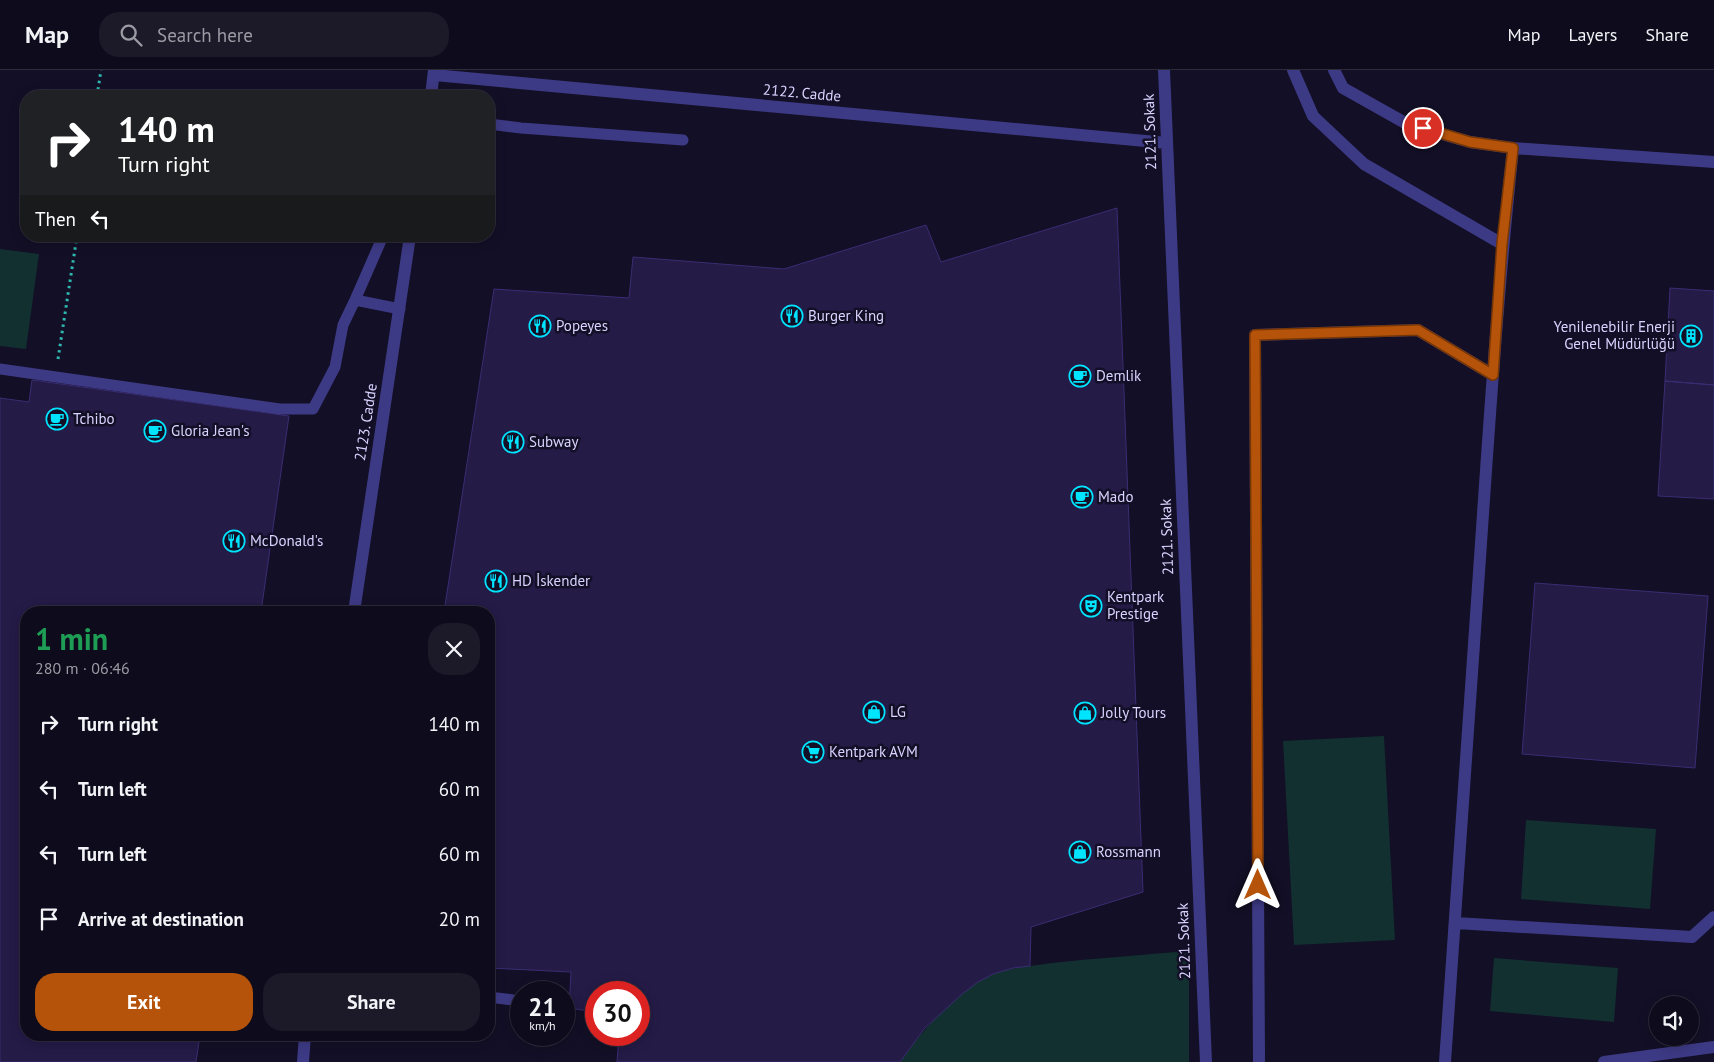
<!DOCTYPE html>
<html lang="en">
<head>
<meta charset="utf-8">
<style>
  :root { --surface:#0e0b1c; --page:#1c1929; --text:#f1f3f6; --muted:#9b9ba3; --line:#2e2b3b; --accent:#b45309 }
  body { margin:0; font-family:"PT Sans",sans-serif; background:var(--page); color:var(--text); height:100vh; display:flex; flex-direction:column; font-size:19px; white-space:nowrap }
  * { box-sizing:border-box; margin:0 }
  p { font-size:16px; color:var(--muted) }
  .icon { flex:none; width:28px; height:28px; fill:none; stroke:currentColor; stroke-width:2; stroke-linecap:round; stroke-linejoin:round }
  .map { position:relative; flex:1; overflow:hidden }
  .drawer { position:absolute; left:20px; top:536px; width:475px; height:435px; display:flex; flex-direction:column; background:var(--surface); border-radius:20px; box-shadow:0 2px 12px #0003,0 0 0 1px var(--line) }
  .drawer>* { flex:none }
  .top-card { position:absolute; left:20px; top:20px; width:475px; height:152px; border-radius:20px; box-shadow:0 2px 12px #0003,0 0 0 1px var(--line); background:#202124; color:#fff; overflow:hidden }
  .tools { position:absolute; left:1649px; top:926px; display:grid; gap:10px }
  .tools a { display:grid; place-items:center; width:50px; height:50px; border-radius:50%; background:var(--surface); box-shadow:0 2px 12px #0003,0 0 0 1px var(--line); font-size:25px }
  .speed { position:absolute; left:510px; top:911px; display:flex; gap:10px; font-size:25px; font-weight:700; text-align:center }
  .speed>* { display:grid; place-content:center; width:65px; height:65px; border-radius:50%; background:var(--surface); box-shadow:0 2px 12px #0003,0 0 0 1px var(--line); line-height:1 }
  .speed small { font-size:12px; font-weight:400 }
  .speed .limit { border:8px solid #d22; background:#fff; color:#111 }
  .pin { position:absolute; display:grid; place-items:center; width:42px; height:42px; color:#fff; margin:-21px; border:2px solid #fff; border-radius:50%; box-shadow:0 1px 5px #0007 }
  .me { position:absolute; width:55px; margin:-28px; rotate:0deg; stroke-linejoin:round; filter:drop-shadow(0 0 4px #0008) }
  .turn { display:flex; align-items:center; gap:18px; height:105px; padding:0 15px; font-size:22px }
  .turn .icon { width:65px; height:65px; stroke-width:2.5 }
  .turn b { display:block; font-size:35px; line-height:42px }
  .then { display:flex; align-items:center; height:48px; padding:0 15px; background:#0003; gap:10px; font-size:19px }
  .round { display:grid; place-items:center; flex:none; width:52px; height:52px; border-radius:20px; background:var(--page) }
  .summary { display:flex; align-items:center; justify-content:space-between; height:85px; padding:0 15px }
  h1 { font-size:30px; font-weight:800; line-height:38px; color:#1e9e55 }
  .cta { display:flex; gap:10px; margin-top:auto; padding:10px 15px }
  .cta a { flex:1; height:58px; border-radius:20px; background:var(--accent); color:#fff; font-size:20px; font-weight:800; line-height:58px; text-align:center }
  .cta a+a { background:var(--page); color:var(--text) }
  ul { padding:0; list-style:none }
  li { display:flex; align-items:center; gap:15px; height:65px; padding:0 15px }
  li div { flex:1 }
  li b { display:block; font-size:19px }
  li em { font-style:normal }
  header { display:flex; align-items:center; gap:30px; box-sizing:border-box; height:70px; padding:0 25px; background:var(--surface); border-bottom:1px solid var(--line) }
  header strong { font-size:24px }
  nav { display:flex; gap:28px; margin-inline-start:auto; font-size:18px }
  .search { width:350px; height:45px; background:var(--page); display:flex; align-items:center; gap:12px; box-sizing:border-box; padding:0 18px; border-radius:20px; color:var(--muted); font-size:19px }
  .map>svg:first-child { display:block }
  .green { fill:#12302f }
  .building { fill:#241b47; stroke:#3b2d73 }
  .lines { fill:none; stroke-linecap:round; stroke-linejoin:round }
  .path { stroke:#2fb8b0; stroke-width:3; stroke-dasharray:2.5 4; stroke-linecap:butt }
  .service { stroke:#3d3a85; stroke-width:11 }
  .minor { stroke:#3d3a85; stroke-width:12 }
  .route-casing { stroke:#753606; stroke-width:12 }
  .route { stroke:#b45309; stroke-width:9 }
  .labels { text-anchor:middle; stroke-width:5; stroke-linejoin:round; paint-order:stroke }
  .street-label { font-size:15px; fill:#d9d4ff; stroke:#130f26 }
  .poi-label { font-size:15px; fill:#d9d4ff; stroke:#130f26; text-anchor:start }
</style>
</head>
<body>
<header>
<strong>Map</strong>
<div class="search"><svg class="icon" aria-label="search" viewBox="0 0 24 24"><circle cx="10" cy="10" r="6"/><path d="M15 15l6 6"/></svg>Search here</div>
<nav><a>Map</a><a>Layers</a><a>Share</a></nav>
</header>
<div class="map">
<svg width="1714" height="992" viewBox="0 0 1714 992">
  <rect width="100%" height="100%" fill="#130f26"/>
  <!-- green -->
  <path class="green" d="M0,179l39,5 -13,95 -26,-3z
    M1384,666l11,204 -101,5 -11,-204z
    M1526,750l130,9 -6,80 -129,-10z
    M1189,881v111h-289c24,-33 54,-71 93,-88 19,-7 39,-8 59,-11 46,-5 91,-8 137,-12z
    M1494,888l124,10 -4,54 -124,-11z"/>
  <!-- building -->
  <path class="building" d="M1117,138l26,684 -112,35 -1,39 -17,2 -20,6 -15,8 -16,12 -38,35 -24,33h-283l2,-27h20v-43h-43v20l-27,-4 2,-36 -82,-4v-356h-45l50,-323 135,9 4,-41 151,12 142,-44 15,37z
    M1670,218l44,3v94l-49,-4z
    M32,310l257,36 -28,196h-235v423h174l-4,27h-196v-664l29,4z
    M1665,311l49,4v114l-56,-3z
    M1535,513l173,13 -13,172 -173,-14z"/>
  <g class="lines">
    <!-- path -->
    <path class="path" d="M97,26l4,-26
      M58,289l19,-123"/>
    <!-- service -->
    <path class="service" d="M489,54l32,4 162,12
      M355,230l28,-64
      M0,299l280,40h33l22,-42 8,-42 12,-25 45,9
      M489,927l32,4"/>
    <!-- minor -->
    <path class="minor" d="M1164,0l42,992
      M1293,0l20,46 51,48 138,80
      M1334,0l9,18 64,36 63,18 43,6 201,14
      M434,5l733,68
      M431,26l3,-26
      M354,542l56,-376
      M1456,853l236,14 22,-20
      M303,992l2,-27
      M1259,992l-4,-727 163,-5 75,45
      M1445,992c13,-173 25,-346 36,-519 9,-132 18,-263 32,-395
      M1604,992l110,-15"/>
  </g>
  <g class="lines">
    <!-- route casing -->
    <g class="route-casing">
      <path id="route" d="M1258,815l-3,-550 163,-5 75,45 9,-131 11,-96 -43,-6 -47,-14"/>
    </g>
    <!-- route -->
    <use href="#route" class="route"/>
  </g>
  <!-- icons -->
  <defs>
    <g id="restaurant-ring" transform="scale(1.125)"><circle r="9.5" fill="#130f26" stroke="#00e5ff" stroke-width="1.5"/><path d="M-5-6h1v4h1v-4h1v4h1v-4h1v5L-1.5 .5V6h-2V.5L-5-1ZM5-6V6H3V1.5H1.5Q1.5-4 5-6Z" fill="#00e5ff"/></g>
    <g id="building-ring" transform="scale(1.125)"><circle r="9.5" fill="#130f26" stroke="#00e5ff" stroke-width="1.5"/><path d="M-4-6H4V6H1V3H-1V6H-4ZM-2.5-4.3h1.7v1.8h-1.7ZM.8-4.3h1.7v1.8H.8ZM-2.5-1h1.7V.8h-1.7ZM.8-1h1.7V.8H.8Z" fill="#00e5ff"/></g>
    <g id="cafe-ring" transform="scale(1.125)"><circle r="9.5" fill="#130f26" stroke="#00e5ff" stroke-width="1.5"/><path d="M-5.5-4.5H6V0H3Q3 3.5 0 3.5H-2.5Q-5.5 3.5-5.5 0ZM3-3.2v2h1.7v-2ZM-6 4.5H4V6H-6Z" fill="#00e5ff"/></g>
    <g id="theatre-ring" transform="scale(1.125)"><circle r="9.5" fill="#130f26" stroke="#00e5ff" stroke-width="1.5"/><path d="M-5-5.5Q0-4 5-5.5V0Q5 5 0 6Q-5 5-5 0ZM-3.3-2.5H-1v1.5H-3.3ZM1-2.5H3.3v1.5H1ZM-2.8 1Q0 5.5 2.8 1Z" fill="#00e5ff"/></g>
    <g id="shop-ring" transform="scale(1.125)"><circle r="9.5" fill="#130f26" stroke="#00e5ff" stroke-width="1.5"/><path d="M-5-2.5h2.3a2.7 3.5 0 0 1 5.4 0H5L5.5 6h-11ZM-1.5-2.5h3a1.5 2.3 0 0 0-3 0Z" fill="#00e5ff"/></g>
    <g id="supermarket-ring" transform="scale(1.125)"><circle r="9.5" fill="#130f26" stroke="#00e5ff" stroke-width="1.5"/><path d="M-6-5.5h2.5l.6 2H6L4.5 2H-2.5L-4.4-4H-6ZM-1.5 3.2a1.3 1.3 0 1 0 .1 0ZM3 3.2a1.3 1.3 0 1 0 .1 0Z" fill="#00e5ff"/></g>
  </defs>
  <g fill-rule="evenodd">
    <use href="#restaurant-ring" x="792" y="246"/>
    <use href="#restaurant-ring" x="540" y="256"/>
    <use href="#building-ring" x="1691" y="266"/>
    <use href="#cafe-ring" x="1080" y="306"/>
    <use href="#cafe-ring" x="57" y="349"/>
    <use href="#cafe-ring" x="155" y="361"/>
    <use href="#restaurant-ring" x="513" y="372"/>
    <use href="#cafe-ring" x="1082" y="427"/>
    <use href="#restaurant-ring" x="234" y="471"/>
    <use href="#restaurant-ring" x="496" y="511"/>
    <use href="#theatre-ring" x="1091" y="536"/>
    <use href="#shop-ring" x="874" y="642"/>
    <use href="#shop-ring" x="1085" y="643"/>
    <use href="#supermarket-ring" x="813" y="682"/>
    <use href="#shop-ring" x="1080" y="782"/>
  </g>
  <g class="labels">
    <!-- street labels -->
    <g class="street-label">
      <text transform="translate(802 23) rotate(5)" y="5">2122. Cadde</text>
      <text transform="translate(1150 62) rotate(-92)" y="5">2121. Sokak</text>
      <text transform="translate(366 352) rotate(-81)" y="5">2123. Cadde</text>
      <text transform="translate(1167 467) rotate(-92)" y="5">2121. Sokak</text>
      <text transform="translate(1184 871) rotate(-92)" y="5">2121. Sokak</text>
    </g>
    <!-- poi labels -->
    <g class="poi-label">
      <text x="808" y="251">Burger King</text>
      <text x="556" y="261">Popeyes</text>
      <text x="1675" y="262" text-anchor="end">Yenilenebilir Enerji<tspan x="1675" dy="17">Genel Müdürlüğü</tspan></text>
      <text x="1096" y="311">Demlik</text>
      <text x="73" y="354">Tchibo</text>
      <text x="171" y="366">Gloria Jean's</text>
      <text x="529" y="377">Subway</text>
      <text x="1098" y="432">Mado</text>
      <text x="250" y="476">McDonald's</text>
      <text x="512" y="516">HD İskender</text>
      <text x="1107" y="532">Kentpark<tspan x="1107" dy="17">Prestige</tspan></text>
      <text x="890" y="647">LG</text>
      <text x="1101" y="648">Jolly Tours</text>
      <text x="829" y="687">Kentpark AVM</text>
      <text x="1096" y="787">Rossmann</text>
    </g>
  </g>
</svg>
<div class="tools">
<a><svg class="icon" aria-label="sound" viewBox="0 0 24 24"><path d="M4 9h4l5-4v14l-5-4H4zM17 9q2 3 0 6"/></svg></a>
</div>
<div class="speed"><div>21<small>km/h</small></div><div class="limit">30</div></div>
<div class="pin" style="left:1423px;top:58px;background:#d93025"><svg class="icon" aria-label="arrive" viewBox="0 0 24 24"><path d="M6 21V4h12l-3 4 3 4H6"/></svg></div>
<svg class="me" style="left:1258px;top:815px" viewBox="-20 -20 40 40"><path d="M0-17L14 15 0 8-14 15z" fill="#b45309" stroke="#fff" stroke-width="4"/></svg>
<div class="top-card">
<div class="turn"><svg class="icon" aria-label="right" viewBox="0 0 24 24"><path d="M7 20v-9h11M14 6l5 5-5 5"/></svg><div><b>140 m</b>Turn right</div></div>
<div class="then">Then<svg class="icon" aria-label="left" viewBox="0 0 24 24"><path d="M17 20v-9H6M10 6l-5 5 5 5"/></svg></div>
</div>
<section class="drawer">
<div class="summary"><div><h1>1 min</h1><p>280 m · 06:46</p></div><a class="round"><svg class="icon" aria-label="close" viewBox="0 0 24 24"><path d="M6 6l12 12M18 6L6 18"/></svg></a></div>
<ul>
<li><svg class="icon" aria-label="right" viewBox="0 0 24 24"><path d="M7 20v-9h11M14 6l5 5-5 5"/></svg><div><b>Turn right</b></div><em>140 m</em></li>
<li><svg class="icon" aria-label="left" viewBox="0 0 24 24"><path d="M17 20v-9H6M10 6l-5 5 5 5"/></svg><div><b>Turn left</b></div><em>60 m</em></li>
<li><svg class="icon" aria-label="left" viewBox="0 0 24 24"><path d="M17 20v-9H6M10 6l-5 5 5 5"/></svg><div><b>Turn left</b></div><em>60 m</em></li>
<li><svg class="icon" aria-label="arrive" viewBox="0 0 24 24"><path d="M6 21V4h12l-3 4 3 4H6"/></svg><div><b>Arrive at destination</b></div><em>20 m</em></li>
</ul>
<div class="cta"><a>Exit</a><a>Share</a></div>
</section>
</div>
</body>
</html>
